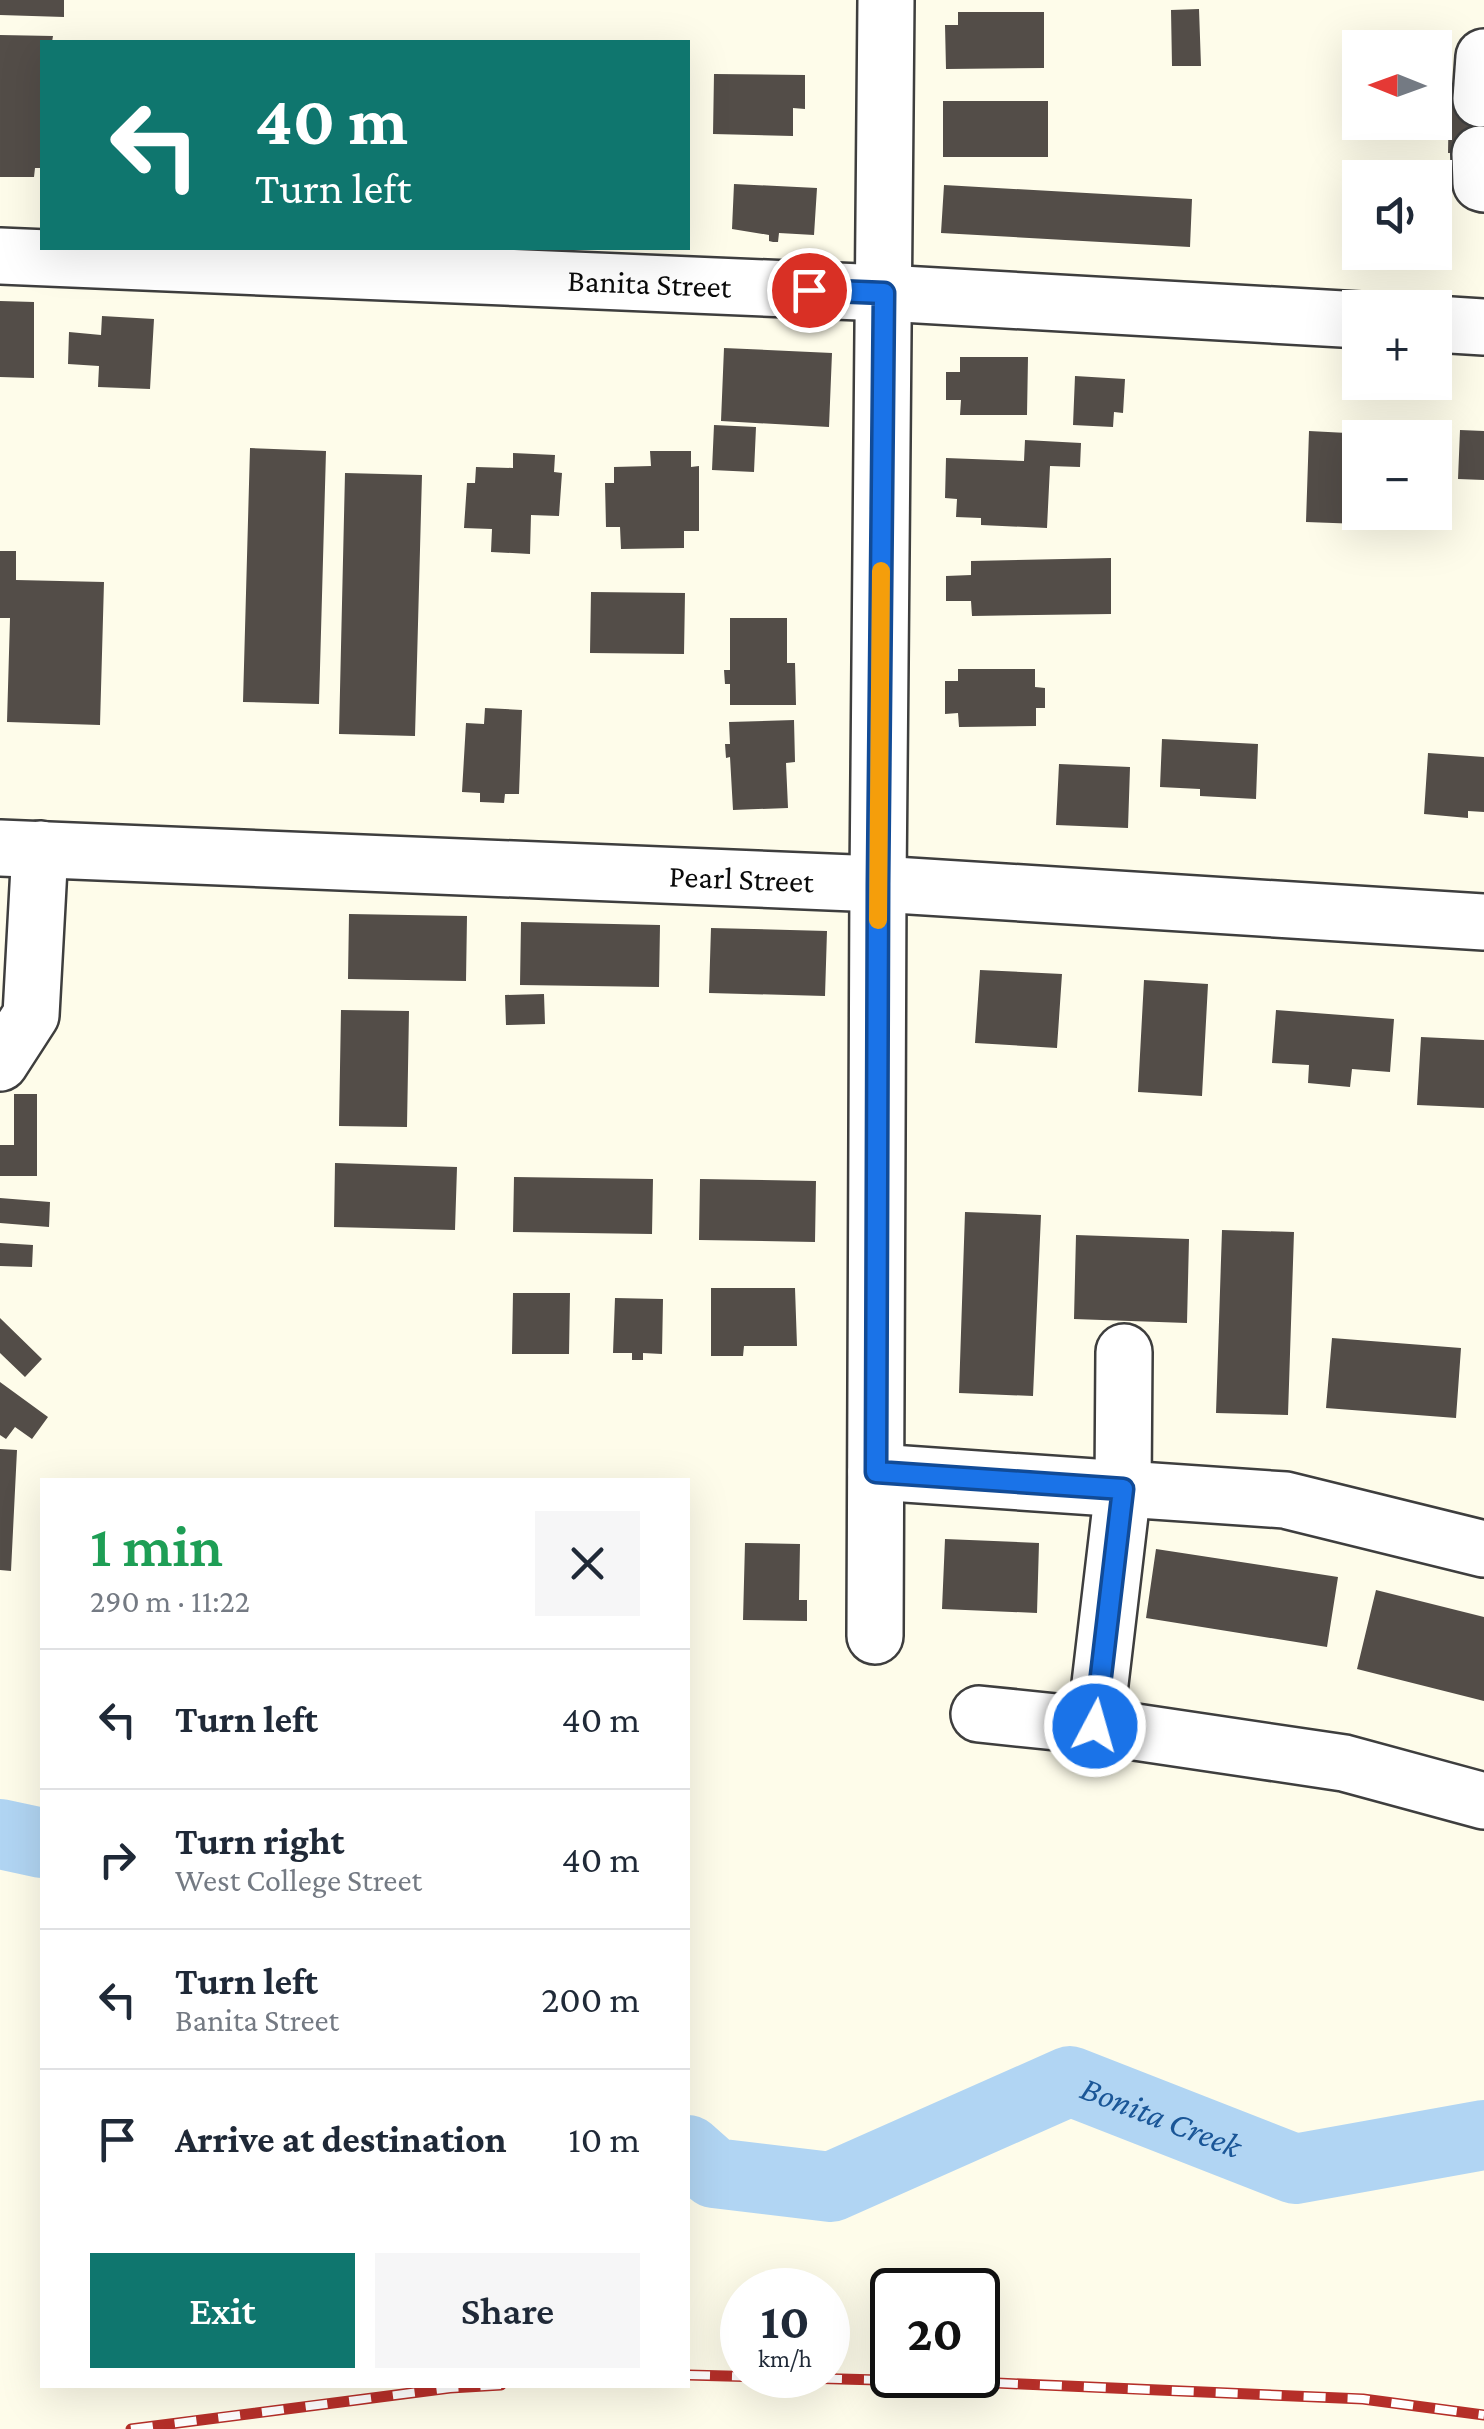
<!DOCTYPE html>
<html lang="en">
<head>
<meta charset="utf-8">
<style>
  :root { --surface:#fff; --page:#f6f6f7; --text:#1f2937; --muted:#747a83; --line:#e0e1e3; --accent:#0f766e }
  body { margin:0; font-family:"Crimson Pro",serif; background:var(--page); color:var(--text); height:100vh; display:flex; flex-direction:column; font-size:38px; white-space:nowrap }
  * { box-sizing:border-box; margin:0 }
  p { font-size:32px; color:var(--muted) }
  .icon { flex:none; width:55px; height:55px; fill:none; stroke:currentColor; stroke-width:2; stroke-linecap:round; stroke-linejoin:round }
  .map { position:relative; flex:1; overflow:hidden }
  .sheet { position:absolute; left:40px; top:1478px; width:650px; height:910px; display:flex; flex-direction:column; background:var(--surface); border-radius:0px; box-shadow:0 10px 40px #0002 }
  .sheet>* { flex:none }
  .banner { position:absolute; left:40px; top:40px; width:650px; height:210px; border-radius:0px; box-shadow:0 10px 40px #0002; background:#0f766e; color:#fff; overflow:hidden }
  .needle { width:65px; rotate:271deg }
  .controls { position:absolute; left:1342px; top:30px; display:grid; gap:20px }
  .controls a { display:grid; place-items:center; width:110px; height:110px; border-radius:0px; background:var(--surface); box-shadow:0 10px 40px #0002; font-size:50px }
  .speed { position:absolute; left:720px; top:2268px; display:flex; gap:20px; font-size:50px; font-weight:700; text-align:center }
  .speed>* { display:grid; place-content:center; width:130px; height:130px; border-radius:50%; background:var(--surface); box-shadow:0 10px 40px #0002; line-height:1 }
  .speed small { font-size:25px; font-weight:400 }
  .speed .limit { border:5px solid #111; border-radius:15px; background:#fff; color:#111 }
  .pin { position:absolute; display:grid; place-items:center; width:85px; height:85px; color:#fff; margin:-42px; border:5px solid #fff; border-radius:50%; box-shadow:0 2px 10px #0007 }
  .me { position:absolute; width:110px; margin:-55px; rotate:6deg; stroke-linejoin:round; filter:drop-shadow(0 0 8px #0008) }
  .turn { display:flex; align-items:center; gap:35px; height:210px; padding:0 50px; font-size:45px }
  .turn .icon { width:130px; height:130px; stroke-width:2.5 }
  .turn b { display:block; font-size:70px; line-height:85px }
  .round { display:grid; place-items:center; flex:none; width:105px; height:105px; border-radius:0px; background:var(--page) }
  .head { display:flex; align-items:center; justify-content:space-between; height:170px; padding:0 50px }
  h1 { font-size:60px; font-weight:600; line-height:75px; color:#1e9e55 }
  .button { display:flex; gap:20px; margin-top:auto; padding:20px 50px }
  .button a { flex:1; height:115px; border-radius:0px; background:var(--accent); color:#fff; font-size:40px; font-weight:600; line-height:115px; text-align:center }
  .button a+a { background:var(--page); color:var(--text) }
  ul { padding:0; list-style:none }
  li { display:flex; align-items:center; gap:30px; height:140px; padding:0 50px; border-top:2px solid var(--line) }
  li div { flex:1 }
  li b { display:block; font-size:38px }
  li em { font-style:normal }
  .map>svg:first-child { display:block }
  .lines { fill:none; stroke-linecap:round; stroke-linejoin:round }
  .river { stroke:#b1d5f3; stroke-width:70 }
  .building { fill:#534d48 }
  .minor-casing { stroke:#3e3e3e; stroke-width:60 }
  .minor { stroke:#fff; stroke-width:55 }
  .rail-casing { stroke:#b52f29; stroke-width:11 }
  .rail { stroke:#fff; stroke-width:8; stroke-dasharray:22; stroke-linecap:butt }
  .route-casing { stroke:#114b97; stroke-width:25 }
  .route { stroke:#1a73e8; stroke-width:18 }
  .slow { stroke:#f59e0b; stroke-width:18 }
  .labels { text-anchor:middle; stroke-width:10; stroke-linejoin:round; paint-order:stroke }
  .street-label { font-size:32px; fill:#0b0b0b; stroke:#fff }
  .water-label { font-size:35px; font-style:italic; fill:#1a5697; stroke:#fff }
</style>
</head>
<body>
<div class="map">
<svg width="1484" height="2429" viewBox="0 0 1484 2429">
  <rect width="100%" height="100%" fill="#fefcea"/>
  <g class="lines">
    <!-- river -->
    <g class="river">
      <path d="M0,1834l42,9"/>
      <path id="s1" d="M688,2150l26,23 117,14 239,-106 225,88 189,-34"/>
    </g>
  </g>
  <!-- building -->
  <path class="building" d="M0,0h64v17l-64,-2z
    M1199,9l2,57h-29l-1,-56z
    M958,12h86v56l-98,1 -1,-44h13z
    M0,35l53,1 -1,6h-10v126h-7l-1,9h-34z
    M714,74l91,1v34l-12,-1v28l-80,-2z
    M1449,98l35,1v55l-36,-1z
    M943,101h105v56h-105z
    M734,184l83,4 -3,47 -35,-2 -1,9h-5l-4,-1v-6l-37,-6z
    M944,185l248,14 -2,48 -249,-14z
    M0,301l34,1v76l-34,-1z
    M102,316l52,3 -4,70 -52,-2 1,-21 -31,-2 1,-32 32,3z
    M724,348l108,5 -3,74 -108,-6z
    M960,357h68l-1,58h-67l1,-15h-15v-28h14z
    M1075,376l50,3 -2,34 -9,-1 -1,15 -40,-2z
    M714,425l42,2 -2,45 -42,-2z
    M1460,430l24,1v49l-26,-1z
    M1309,431l57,3v4h-6v86l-54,-2z
    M1025,440l56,3 -1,24 -30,-1 -3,62 -66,-3v-7l-25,-1 1,-18 -12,-1 1,-40 78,3z
    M250,448l76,3 -7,253 -76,-2z
    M650,451h41v16l8,-1v65h-15v17l-63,1 -1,-22h-14l-1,-44h9v-16l37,-1z
    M513,453l42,2 -1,17 8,1 -3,43 -28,-1 -1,39 -39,-2 1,-23 -28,-1 3,-45h8l1,-16 37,1z
    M345,473l77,2 -7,261 -76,-2z
    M0,551h16v29l88,2 -4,143 -93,-3 3,-104h-10z
    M1111,558v56l-139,2 -1,-15h-25v-25l25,-1v-14z
    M591,592l94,1 -1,61 -94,-1z
    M730,618h57v45h8l1,42h-66v-21h-5l-1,-14h6z
    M958,669h77v18l10,1v20h-9v18l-77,1 -1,-14 -13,1v-33h13z
    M485,708l37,2 -3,84h-14l-1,9 -24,-1v-9l-18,-1 4,-69 18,1z
    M794,720l1,42 -9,1 2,45 -55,2 -3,-53 -4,1 -1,-14h5l-1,-22z
    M1162,739l96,5 -2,55 -56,-3v-7l-40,-2z
    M1428,753l56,4v55l-16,-1v7l-44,-4z
    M1059,764l71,3 -2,61 -72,-3z
    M349,914l118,2 -1,65 -118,-2z
    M521,922l139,3 -1,62 -139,-2z
    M711,928l116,3 -2,65 -116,-3z
    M980,970l82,4 -5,74 -82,-5z
    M1144,980l64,4 -6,112 -64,-4z
    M544,994l1,30 -39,1 -1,-30z
    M341,1010l68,1 -2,116 -68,-1z
    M1276,1010l118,9 -4,53 -38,-3 -2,18 -42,-4 1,-18 -37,-2z
    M1421,1037l63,3v68l-67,-3z
    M14,1094h23v82h-37v-31h14z
    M335,1163l122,4 -2,63 -121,-3z
    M514,1177l139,2 -1,55 -139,-2z
    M700,1179l116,2 -1,61 -116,-2z
    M0,1198l50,4 -1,25 -49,-4z
    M965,1212l76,3 -8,181 -74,-3z
    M1222,1230l72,2 -6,183 -72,-2z
    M1076,1235l113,4 -2,84 -113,-4z
    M0,1243l33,2 -1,22 -32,-1z
    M711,1288h84l2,58h-53l-1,10h-32z
    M513,1293h57l-1,61h-57z
    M615,1298l48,1 -1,55 -19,-1v7h-11v-7h-19z
    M0,1318l42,41 -17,18 -25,-24z
    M1332,1338l129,10 -5,70 -130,-10z
    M0,1382l48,35 -16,22 -17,-12 -9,12 -6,-4z
    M0,1449l17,1 -6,121 -11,-1z
    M945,1539l94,4 -2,70 -95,-4z
    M745,1543l55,1 -1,56h8v21l-64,-1z
    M1156,1549l182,28 -11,70 -181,-29z
    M1376,1590l108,27v84l-127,-32z"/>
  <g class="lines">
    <!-- minor casing -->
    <g class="minor-casing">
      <g id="minor">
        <path d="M1481,99l3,-42"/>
        <path d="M1480,154l1,29 3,1"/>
        <path id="s2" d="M0,256l884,37 476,27"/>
        <path d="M1435,324l49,3"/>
        <path id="s3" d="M0,848l878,36 606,38"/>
        <path d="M0,1063l31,-48 9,-166"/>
        <path d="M876,1472l409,28 199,49"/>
        <path d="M875,1636l3,-752 8,-884"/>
        <path d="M979,1714l116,12 249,37 140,38"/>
        <path d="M1095,1726l28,-237 1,-137"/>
      </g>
    </g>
    <!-- minor -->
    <use href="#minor" class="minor"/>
    <!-- rail casing -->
    <g class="rail-casing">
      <path id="rail" d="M688,2375l309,8 366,16 121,16
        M131,2429l319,-41 51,-3"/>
    </g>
    <!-- rail -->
    <use href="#rail" class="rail"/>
  </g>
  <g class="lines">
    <!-- route casing -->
    <g class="route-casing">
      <path id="route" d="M809,290l75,3 -6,591 -2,588 247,17 -28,237"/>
    </g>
    <!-- route -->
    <use href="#route" class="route"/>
    <!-- slow -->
    <path class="slow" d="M878,920l3,-349"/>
  </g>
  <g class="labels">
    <!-- street labels -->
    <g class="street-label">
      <text dy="11" stroke="none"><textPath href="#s2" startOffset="650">Banita Street</textPath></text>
      <text dy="11" stroke="none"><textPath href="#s3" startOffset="742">Pearl Street</textPath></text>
    </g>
    <!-- water labels -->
    <g class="water-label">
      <text dy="12" stroke="none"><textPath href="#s1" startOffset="512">Bonita Creek</textPath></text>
    </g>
  </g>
</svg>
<div class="controls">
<a><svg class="needle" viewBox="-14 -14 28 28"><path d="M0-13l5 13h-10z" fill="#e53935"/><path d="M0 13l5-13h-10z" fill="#747a83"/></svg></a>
<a><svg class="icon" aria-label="sound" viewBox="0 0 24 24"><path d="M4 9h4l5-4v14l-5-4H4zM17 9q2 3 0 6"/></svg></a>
<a>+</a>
<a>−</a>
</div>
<div class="speed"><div>10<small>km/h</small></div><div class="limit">20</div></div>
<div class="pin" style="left:809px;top:290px;background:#d93025"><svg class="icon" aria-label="arrive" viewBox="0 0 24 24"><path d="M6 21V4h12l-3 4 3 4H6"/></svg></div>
<svg class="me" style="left:1095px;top:1726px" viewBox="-20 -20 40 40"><circle r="17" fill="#1a73e8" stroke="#fff" stroke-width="3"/><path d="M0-11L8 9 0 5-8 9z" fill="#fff"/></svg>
<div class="banner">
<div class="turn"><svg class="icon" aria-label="left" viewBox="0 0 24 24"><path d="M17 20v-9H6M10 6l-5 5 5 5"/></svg><div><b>40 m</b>Turn left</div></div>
</div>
<section class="sheet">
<div class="head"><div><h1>1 min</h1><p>290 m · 11:22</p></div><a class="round"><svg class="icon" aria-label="close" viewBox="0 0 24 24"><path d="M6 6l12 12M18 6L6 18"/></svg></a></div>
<ul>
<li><svg class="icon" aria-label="left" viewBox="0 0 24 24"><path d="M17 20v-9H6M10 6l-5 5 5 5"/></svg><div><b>Turn left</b></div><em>40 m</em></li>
<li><svg class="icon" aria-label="right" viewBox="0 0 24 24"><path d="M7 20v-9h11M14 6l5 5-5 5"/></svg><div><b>Turn right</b><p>West College Street</p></div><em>40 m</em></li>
<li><svg class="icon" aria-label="left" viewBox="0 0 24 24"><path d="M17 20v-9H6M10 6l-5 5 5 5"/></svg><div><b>Turn left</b><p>Banita Street</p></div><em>200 m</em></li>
<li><svg class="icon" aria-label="arrive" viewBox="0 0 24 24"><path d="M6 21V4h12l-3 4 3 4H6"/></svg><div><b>Arrive at destination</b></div><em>10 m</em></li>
</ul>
<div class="button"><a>Exit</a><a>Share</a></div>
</section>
</div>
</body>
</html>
